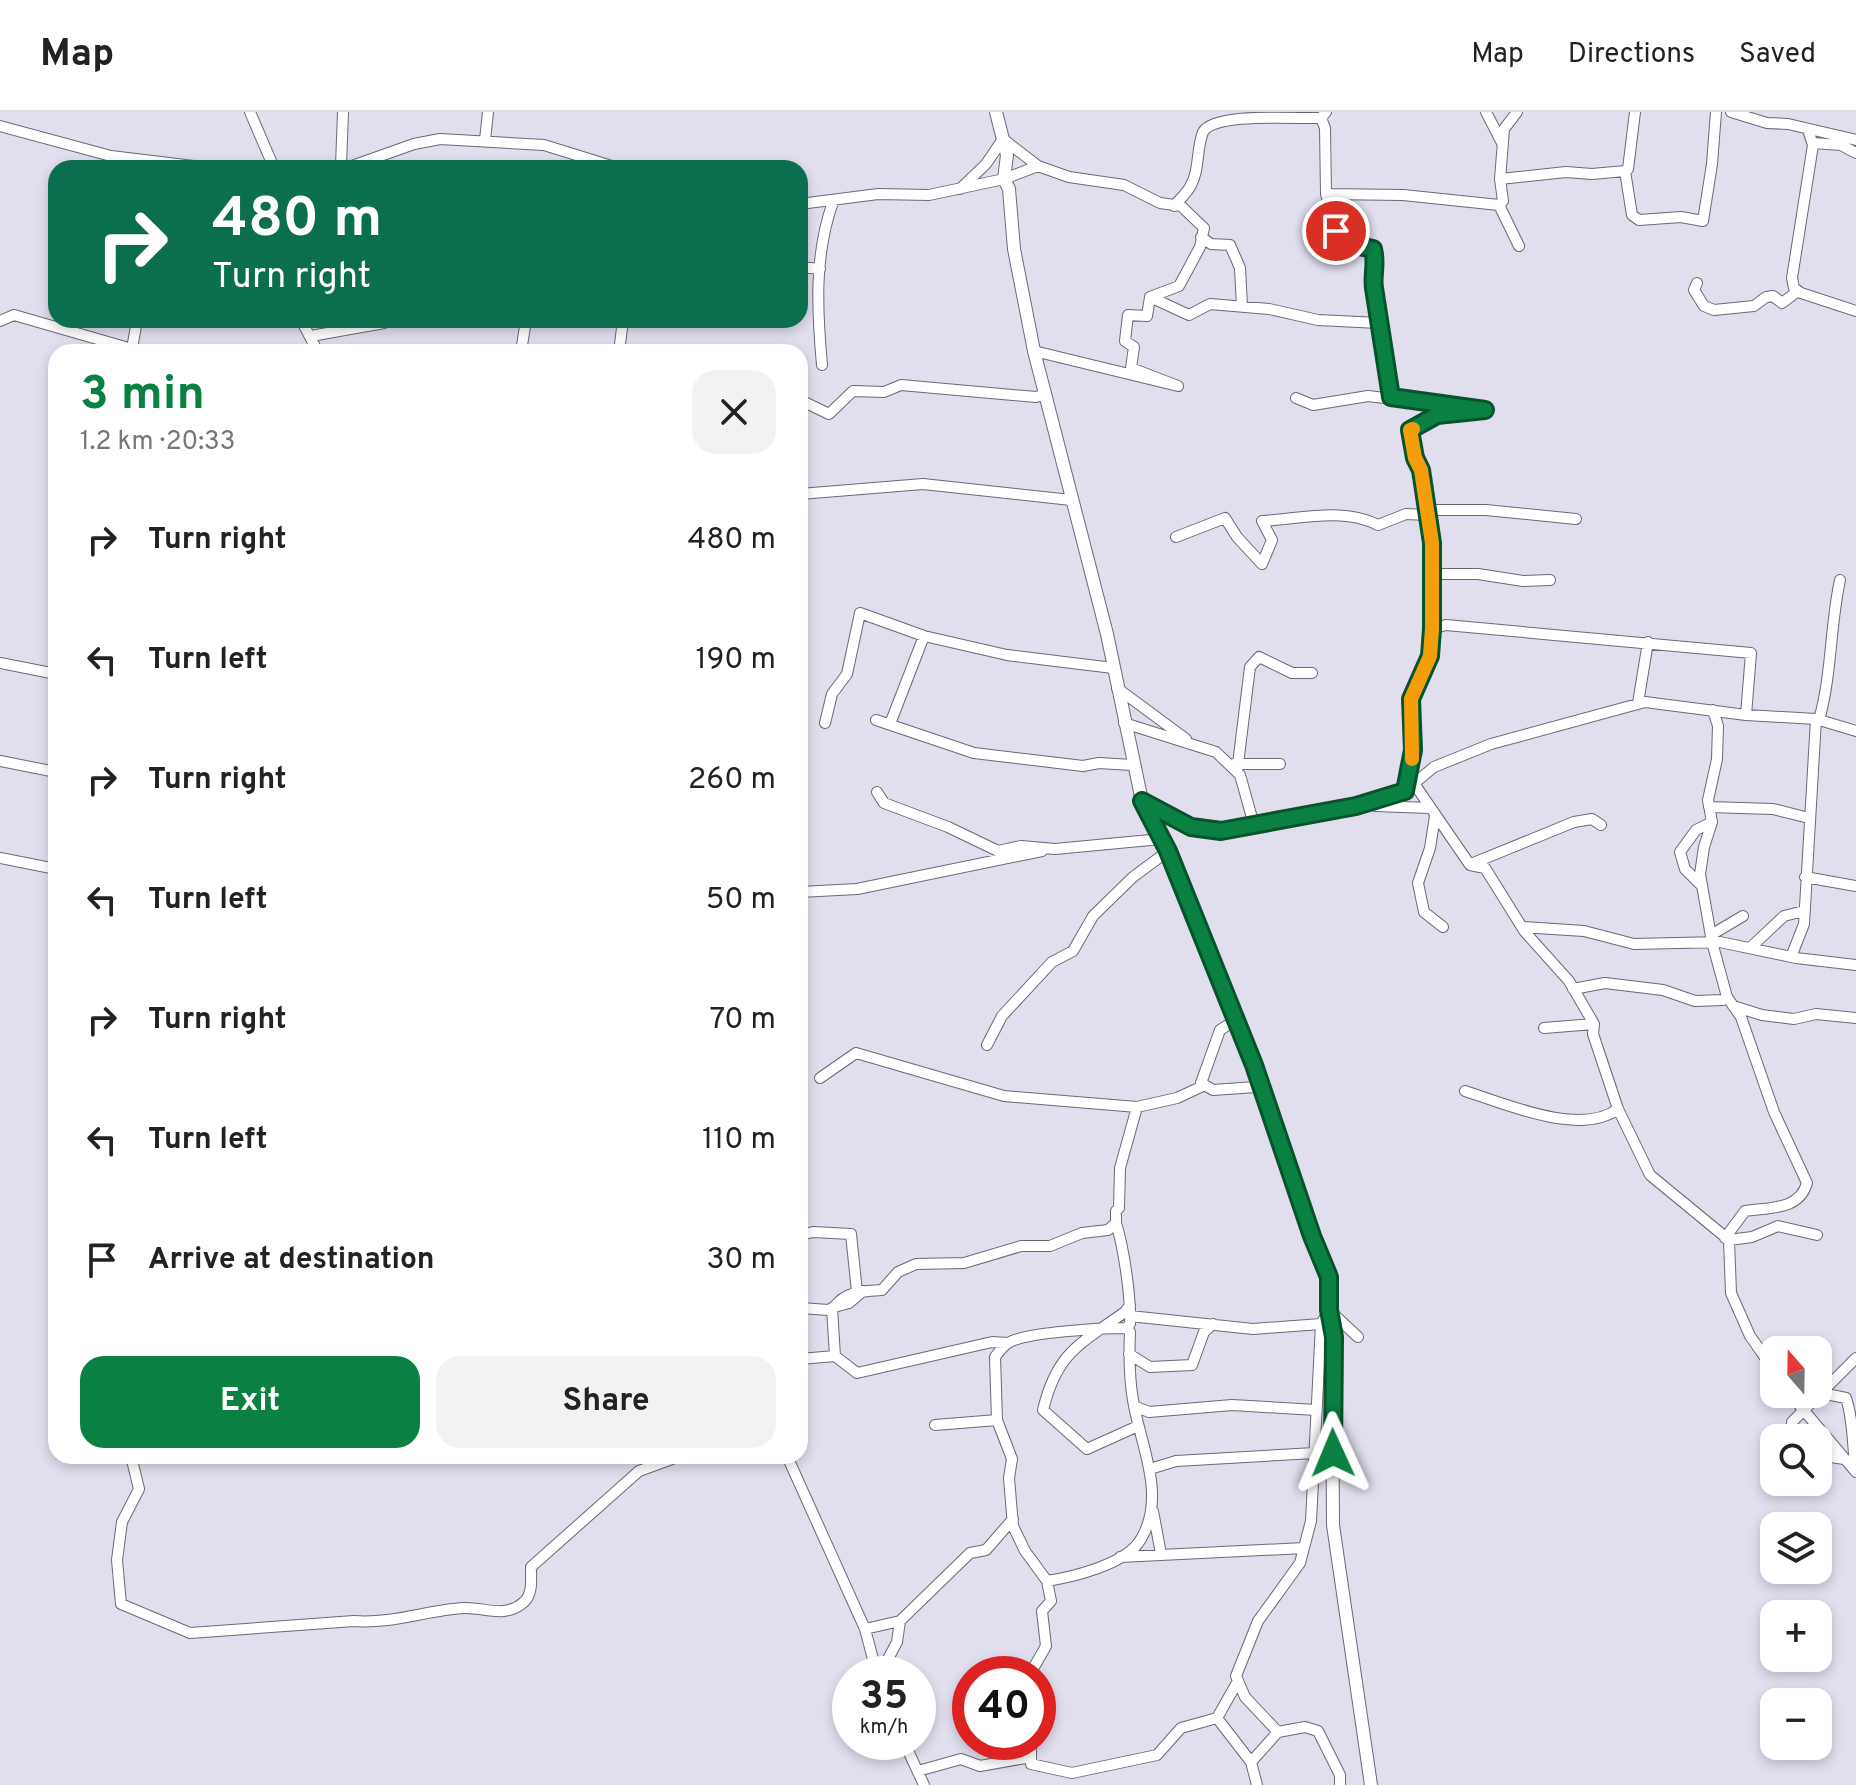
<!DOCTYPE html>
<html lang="en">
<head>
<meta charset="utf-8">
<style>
  :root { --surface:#fff; --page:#f2f2f2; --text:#222; --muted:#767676; --line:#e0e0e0; --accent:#0b8043 }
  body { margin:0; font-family:Overpass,sans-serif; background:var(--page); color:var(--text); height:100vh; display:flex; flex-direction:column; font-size:30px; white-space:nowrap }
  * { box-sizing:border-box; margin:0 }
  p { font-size:26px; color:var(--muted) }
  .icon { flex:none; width:44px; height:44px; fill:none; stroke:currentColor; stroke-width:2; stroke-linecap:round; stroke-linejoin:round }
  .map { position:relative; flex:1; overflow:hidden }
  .sheet { position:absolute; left:48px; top:232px; width:760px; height:1120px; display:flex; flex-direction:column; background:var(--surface); border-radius:24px; box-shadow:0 4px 12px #0003 }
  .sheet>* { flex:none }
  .guide { position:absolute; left:48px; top:48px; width:760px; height:168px; border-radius:24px; box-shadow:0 4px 12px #0003; background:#0b6e4f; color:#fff; overflow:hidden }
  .needle { width:52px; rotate:340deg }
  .tools { position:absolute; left:1760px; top:1224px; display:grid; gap:16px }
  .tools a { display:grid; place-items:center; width:72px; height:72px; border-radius:16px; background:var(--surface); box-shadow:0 4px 12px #0003; font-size:40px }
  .speed { position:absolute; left:832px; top:1544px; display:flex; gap:16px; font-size:40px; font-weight:700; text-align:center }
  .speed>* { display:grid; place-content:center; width:104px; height:104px; border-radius:50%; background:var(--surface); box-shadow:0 4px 12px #0003; line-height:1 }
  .speed small { font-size:20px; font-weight:400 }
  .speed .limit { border:12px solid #d22; background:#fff; color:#111 }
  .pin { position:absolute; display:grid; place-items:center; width:68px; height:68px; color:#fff; margin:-34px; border:4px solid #fff; border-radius:50%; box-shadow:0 2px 8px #0007 }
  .me { position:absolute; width:88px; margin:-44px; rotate:359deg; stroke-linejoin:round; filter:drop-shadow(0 0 6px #0008) }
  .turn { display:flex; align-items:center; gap:28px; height:168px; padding:0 32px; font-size:36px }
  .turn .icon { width:104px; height:104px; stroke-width:2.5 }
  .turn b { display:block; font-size:56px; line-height:68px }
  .round { display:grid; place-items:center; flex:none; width:84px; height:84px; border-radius:24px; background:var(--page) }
  .overview { display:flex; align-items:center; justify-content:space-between; height:136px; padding:0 32px }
  h1 { font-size:48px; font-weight:700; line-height:60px; color:var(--accent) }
  .action { display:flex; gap:16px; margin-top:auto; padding:16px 32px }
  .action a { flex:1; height:92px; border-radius:24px; background:var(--accent); color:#fff; font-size:32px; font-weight:700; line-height:92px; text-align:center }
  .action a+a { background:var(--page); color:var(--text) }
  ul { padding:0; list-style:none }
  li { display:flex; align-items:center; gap:24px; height:120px; padding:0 32px }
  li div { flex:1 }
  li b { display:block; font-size:30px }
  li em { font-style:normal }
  header { display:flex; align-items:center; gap:48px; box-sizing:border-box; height:112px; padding:0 40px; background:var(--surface); border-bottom:2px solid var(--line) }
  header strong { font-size:38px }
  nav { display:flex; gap:44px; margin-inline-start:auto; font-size:28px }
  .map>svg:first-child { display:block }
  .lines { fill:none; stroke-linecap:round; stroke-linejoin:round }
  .minor-casing { stroke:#6a6976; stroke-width:12 }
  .tertiary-casing { stroke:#6a6976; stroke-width:14 }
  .minor { stroke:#fff; stroke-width:10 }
  .tertiary { stroke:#fff; stroke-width:12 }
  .route-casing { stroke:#07532c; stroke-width:20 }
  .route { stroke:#0b8043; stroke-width:14 }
  .slow { stroke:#f59e0b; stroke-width:14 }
</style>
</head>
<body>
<header>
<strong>Map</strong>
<nav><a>Map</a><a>Directions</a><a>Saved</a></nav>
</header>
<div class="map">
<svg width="1856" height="1673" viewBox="0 0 1856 1673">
  <rect width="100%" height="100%" fill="#e1dfee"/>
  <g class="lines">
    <!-- minor casing -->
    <g class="minor-casing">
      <path id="minor" d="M250,0l24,56
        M1326,0l-5,6 4,10 1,66
        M1486,0l16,31
        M1731,0l36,11 21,1 68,16
        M0,14l111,30 99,12
        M1808,18l5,15 -21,133 2,10 7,5 55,18
        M485,28l3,-28
        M1813,31l28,2 15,8
        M341,54l2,-54
        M304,56l48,-2 62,-22 26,-5 104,6 74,23
        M1625,59l3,-2 7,-57
        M1500,67l4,-50 13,-17
        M960,77l26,-25 17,-25 35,27 31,11 55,8 36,18 21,3 23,22 -4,19 -21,39 -29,11 -3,19 -19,-1 -3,26 9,6 -3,21 47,18 -144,-35
        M800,92l78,-10 51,1 75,-16 34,-13
        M1499,93l4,-4 -3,-22 66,-7 26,2 33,-3 7,44 7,5 42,-3 22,4 9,-57 4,-52
        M1174,94c5,-6 12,-12 16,-19 10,-17 6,-37 13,-55 12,-20 92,-13 118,-14
        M1201,125l10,7 19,1 10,23 2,38
        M800,155l20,2
        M1697,171l-3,7 10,16 10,4 40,-4 12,-9 7,-1 9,7 16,-12
        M1150,185l39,18 21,-11 59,5 49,11 61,3 12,74
        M301,208l17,32
        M0,209l14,-6 118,34 5,-29
        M1379,211l-6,-47 4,-14 -4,-13 -14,-3 -23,-15 -10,-37 77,1 96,10 20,41
        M311,224l73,-13v-3
        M521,240l5,-32
        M619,240l4,-32
        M822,253c-5,-55 -8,-110 11,-163
        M1296,286l17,7 55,-9 117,14 -48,5 -27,15 5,28 6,12 11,73v86l-2,27 -19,43 2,51 -8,39
        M800,288l29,14 24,-23 31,1 17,-7 135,12 10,-3
        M800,382l123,-10 148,16
        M1427,398h59l90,9
        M1176,425l49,-19 12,19 25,27 10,-24 -10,-19c38,-2 81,-14 116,4l28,-11 22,1
        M1432,462h46l45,7 27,-1
        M1432,517l14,-4 305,28 -5,62
        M0,551l56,11
        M1117,576l69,51
        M1638,591l10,-61
        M1713,598l5,16 -1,33 -9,41 4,22 -8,25 -4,27 12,68 15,55 14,20 33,95 33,71c-8,28 -38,24 -62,28l-20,27
        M876,608l98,33 109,13 16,-3 33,2
        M1819,608c13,-46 11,-94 21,-140
        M825,611l7,-29 15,-20 13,-61 64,23 83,19 106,13
        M1124,611l92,29 24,23 14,50
        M890,612l34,-88
        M0,649l56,11
        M1234,652h46
        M1237,660l13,-105 9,-10 33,16h20
        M1413,670l57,83 15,3 40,64 44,49 25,43 -1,10 25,75 32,66 79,65 2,53 19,43 24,34
        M877,680l7,11 64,24 50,24 23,-5 34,3 106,-10
        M1143,690l48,25 30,4 135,-25 49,-15 29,-24 57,-23 154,-42 101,13 70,4 40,12
        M1375,694l55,2
        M1709,695l64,2 36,9
        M1435,704l-5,32 -12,35 6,29 19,15
        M0,746l56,11
        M1471,752l103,-42 18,-3 9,6
        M1805,765l51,9
        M1701,773l-16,-16 -5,-17 16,-22 16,-8
        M800,780l57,-3 185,-38
        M1522,815l62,4 50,13 86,-2 76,16 60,7
        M1711,823l32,-19
        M1750,836l34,-32 20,-5
        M1791,845l13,-33 12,-205
        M1573,877l32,-6 58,7 32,11 28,-1 4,-3
        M1733,894l29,9 32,4 22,-5 40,4
        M1231,911l-11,7 -19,53 12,7 43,-3
        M1544,916l50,-4
        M987,933l15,-29 50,-54 21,-11 20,-35 40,-39 35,-26
        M820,966l36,-25 148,43 133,11
        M1465,979c41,13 115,46 153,18
        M1116,1111c8,26 15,74 14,101l-4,4c-23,0 -101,4 -118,15 -5,3 -10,10 -13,14l2,63 15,39 -3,19 4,48 12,25 22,30c26,-4 80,-17 94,-42 26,-44 -1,-94 -8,-139 -4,-23 -4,-45 -3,-68l-4,-4
        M800,1123l13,-3 38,2 6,58
        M1729,1128l23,-3 26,-11 39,9
        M863,1179l-14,12 -15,4c12,-16 29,-16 48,-17l16,-18 18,-8 48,-1 57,-17h29l32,-13 26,-3 8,-7v-12l3,-3 1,-40 17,-61 40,-9 28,-13
        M1130,1193l-5,7c-45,32 -68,40 -82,98l44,39 51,-23
        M800,1196l29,2 5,-3
        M1130,1204l123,13 68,-5
        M1129,1242l21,13 42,-2 12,-33 9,-8
        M835,1244l22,17 135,-31 16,1
        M800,1247l35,-3 -3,-48
        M1821,1281l35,-35
        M1790,1282l66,78
        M1134,1294l15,6 83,-7 84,5
        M935,1313l62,-5
        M1791,1326l1,-16 29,-29 25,5c8,24 6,48 10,74
        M1818,1343l26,4
        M131,1344l8,33 -17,33 -5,38 4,44 69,29 164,-12c39,3 73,-11 110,-13 20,-1 41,11 60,-6 9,-8 7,-23 7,-35l108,-96 41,-15
        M787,1344l78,173 12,45
        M1150,1357l26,-8 138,-8
        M1153,1399l8,43
        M1120,1445l184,-9
        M865,1517l35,-8 70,-68 16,-3 27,-31
        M880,1562l17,-32 3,-21
        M1030,1562l16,-28 -4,-35 9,-10 -4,-20
        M1217,1606l34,44 27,-30
        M904,1630l20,43
        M1031,1630v22l41,9 85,-18 24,-27 36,-10 21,-37
        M1251,1650l6,23
        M918,1659l43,-12 19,7 51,-9
        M1340,1673v-10l-22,-44 -13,-4 -27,5 -33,-35 -9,-21 22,-55 42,-58 11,-42 10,-197 8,-14 29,27"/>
    </g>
    <!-- tertiary casing -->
    <g class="tertiary-casing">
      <path id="tertiary" d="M996,0l11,43 -3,24 5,10 5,60 20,102 73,283 35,167 26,50 36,85 59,151 19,63 47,127v33l5,27 -2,31 1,157 38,260"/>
    </g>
    <!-- minor -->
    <use href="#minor" class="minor"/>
    <!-- tertiary -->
    <use href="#tertiary" class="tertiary"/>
  </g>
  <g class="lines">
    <!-- route casing -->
    <g class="route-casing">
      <path id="route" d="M1333,1341l1,-116 -5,-27v-33l-17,-41 -58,-171 -86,-214 -26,-50 49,26 30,4 135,-25 49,-15 8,-41 -2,-51 19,-43 2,-27v-86l-11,-73 -6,-12 -5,-28 27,-15 48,-5 -94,-13 -17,-109c-2,-14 3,-24 -1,-39l-14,-3 -23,-15"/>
    </g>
    <!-- route -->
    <use href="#route" class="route"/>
    <!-- slow -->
    <path class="slow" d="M1412,647l-1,-60 19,-43 2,-27v-86l-11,-73 -6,-12 -5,-28 3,-1"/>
  </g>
</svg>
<div class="tools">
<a><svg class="needle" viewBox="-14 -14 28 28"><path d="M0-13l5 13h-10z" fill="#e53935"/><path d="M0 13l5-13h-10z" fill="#767676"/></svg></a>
<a><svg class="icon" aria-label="search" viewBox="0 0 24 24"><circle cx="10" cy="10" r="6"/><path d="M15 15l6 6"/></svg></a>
<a><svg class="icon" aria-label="layers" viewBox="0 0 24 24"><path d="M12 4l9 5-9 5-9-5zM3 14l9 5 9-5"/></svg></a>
<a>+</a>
<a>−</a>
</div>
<div class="speed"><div>35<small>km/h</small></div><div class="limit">40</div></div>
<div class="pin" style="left:1336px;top:119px;background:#d93025"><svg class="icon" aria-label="arrive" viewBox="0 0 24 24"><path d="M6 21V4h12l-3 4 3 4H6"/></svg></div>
<svg class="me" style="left:1333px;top:1341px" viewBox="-20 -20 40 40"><path d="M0-17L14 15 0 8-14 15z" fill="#0b8043" stroke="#fff" stroke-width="4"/></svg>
<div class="guide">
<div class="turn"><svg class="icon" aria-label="right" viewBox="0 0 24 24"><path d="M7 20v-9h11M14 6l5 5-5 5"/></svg><div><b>480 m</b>Turn right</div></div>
</div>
<section class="sheet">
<div class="overview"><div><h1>3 min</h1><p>1.2 km · 20:33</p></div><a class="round"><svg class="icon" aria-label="close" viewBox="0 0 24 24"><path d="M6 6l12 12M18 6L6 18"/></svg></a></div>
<ul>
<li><svg class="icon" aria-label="right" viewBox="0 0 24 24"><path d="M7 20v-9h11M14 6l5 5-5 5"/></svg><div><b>Turn right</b></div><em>480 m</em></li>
<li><svg class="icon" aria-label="left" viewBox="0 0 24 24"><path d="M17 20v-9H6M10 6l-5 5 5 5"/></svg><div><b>Turn left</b></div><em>190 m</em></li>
<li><svg class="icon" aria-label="right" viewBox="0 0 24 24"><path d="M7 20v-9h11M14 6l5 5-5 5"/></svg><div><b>Turn right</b></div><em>260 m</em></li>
<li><svg class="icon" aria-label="left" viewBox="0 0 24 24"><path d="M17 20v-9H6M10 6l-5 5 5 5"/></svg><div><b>Turn left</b></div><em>50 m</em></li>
<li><svg class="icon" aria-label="right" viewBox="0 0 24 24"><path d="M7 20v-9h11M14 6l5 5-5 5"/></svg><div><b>Turn right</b></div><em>70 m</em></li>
<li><svg class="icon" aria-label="left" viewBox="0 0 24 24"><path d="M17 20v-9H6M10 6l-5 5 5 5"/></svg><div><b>Turn left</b></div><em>110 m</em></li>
<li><svg class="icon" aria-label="arrive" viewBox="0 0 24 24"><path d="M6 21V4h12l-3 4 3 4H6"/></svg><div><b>Arrive at destination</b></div><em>30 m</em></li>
</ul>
<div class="action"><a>Exit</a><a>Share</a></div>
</section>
</div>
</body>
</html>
